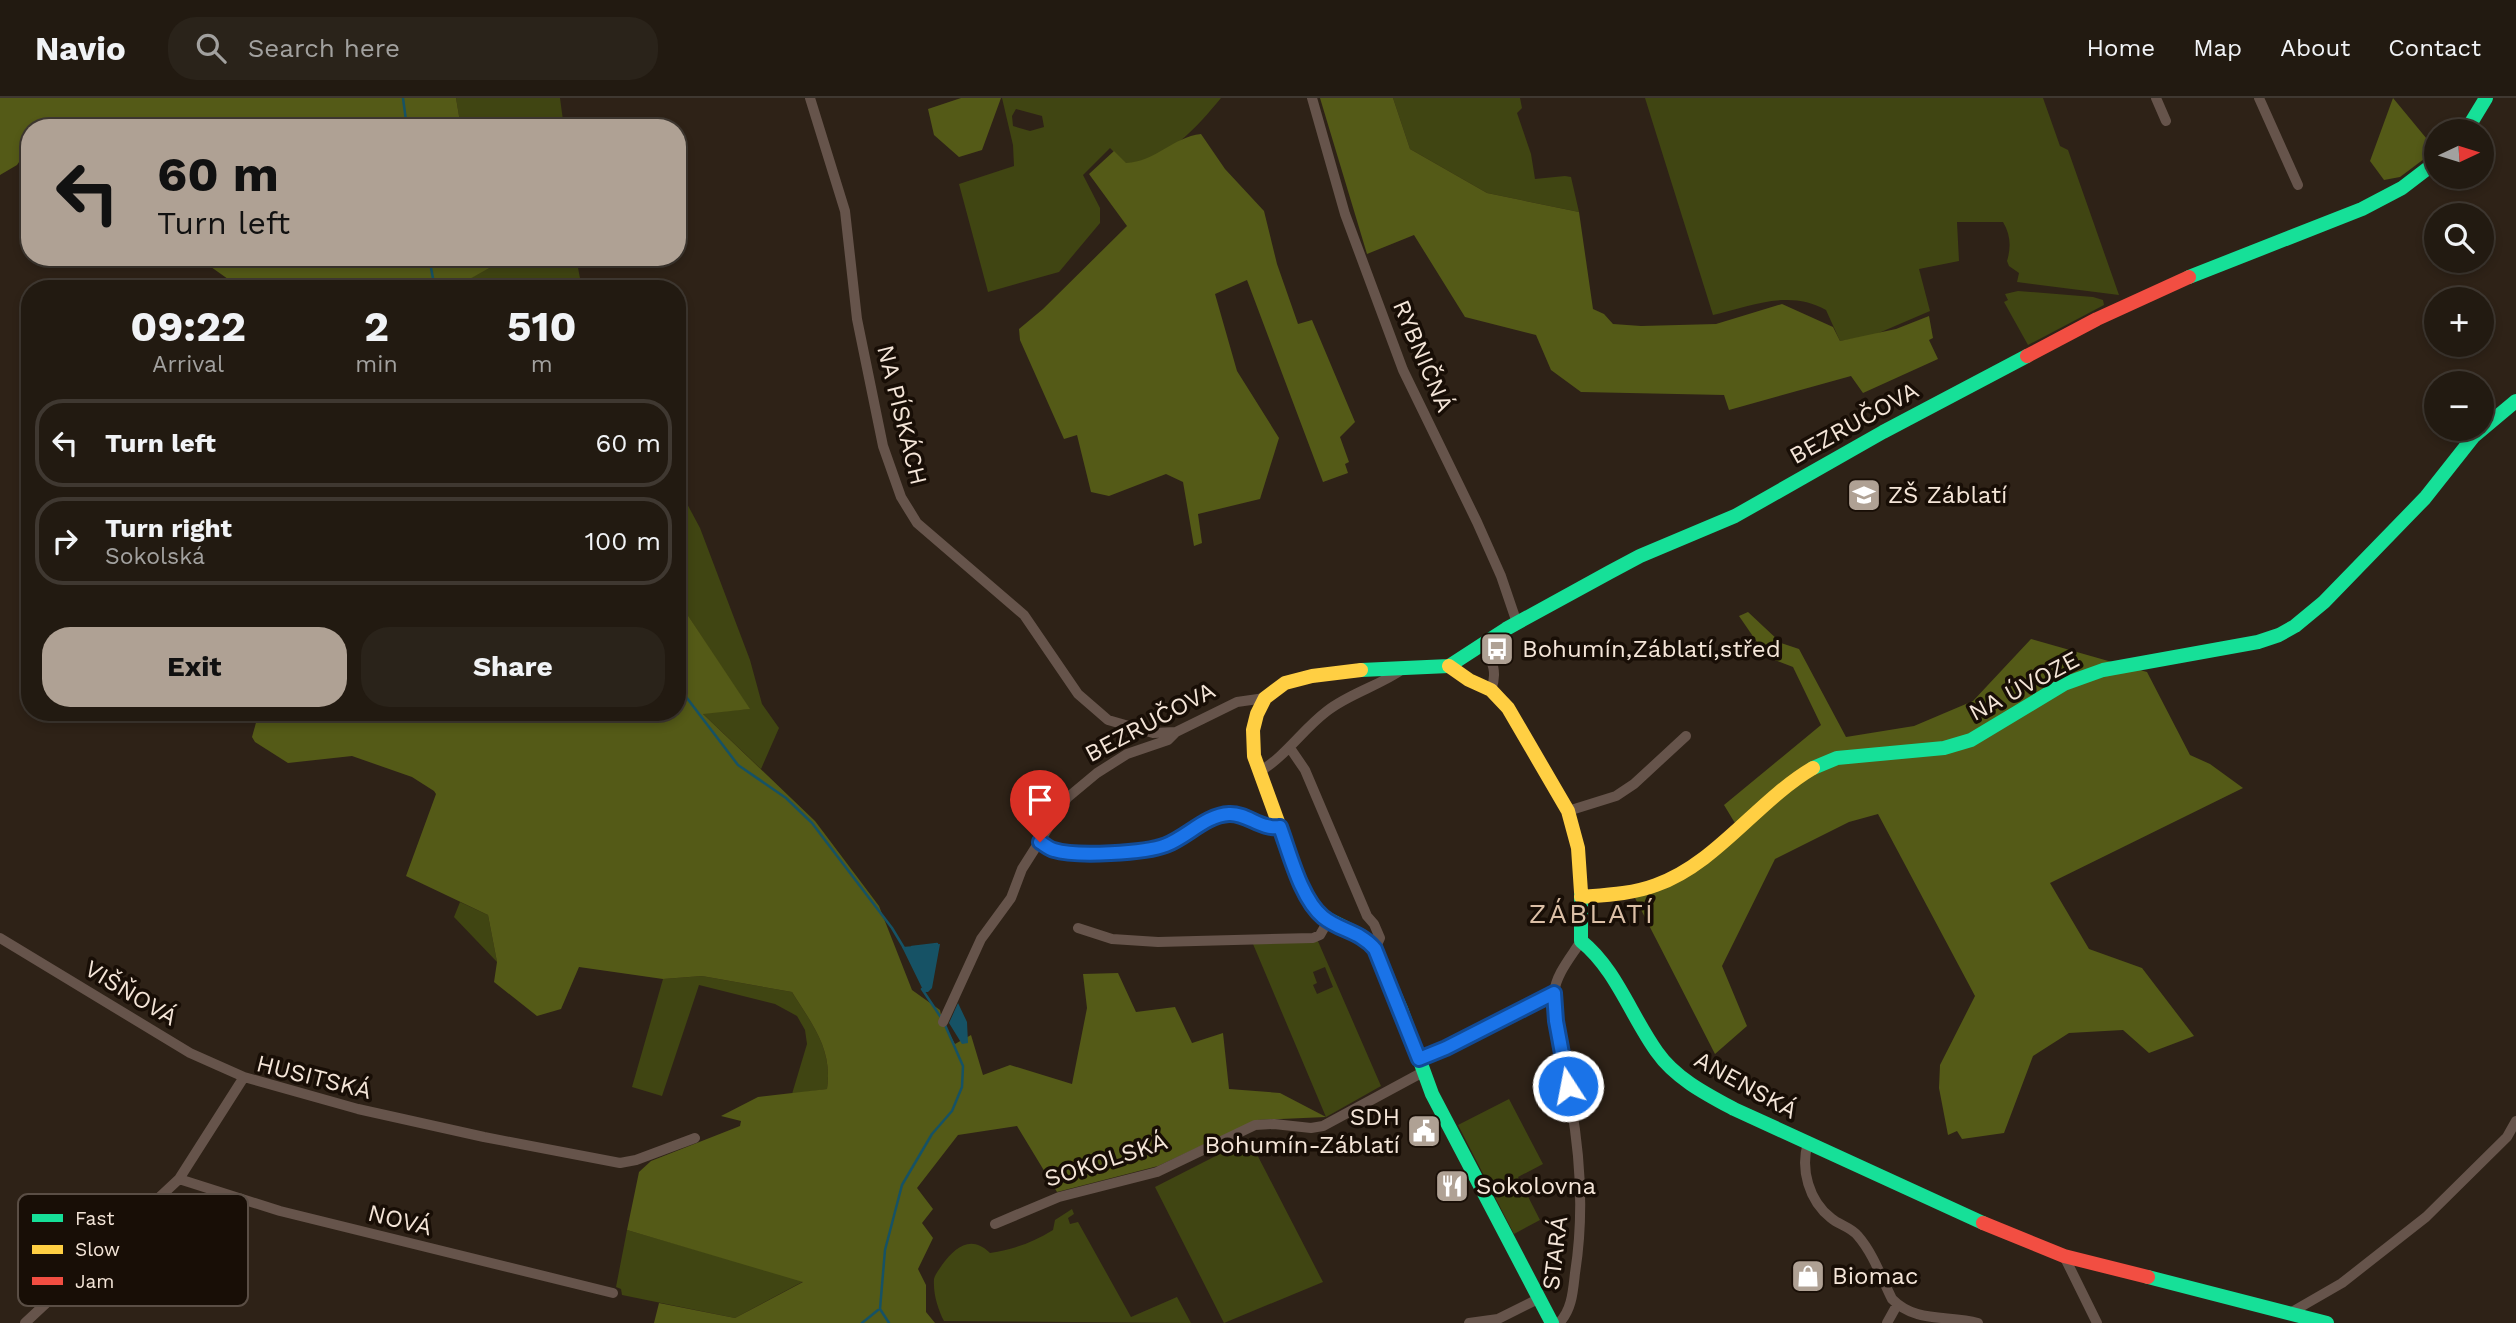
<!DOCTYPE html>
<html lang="en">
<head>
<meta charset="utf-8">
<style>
  :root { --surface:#221a11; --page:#2a231a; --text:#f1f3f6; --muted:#a2a19f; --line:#3f3831; --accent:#afa194 }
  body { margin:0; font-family:"Work Sans",sans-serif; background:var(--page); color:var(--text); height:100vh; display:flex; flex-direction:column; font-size:26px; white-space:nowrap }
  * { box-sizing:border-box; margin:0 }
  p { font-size:23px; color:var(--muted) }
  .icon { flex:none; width:38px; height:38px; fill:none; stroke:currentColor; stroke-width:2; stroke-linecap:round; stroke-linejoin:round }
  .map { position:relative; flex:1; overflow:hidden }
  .panel { position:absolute; left:21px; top:182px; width:665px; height:441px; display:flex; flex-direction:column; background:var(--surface); border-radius:28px; box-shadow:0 4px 10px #0003,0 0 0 2px var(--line) }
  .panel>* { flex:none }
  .hud { position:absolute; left:21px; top:21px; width:665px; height:147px; border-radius:28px; box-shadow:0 4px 10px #0003,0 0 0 2px var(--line); background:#afa194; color:#111; overflow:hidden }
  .needle { width:46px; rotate:86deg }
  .buttons { position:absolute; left:2424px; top:21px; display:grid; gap:14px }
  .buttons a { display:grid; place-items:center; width:70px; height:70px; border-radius:50%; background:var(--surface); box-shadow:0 4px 10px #0003,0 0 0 2px var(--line); font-size:35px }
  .pin { position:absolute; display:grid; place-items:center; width:60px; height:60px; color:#fff; margin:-72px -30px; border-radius:50% 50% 50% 0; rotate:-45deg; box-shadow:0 0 7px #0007 }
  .pin .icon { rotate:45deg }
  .me { position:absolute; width:77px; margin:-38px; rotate:349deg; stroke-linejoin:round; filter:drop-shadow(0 0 5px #0008) }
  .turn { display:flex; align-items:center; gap:24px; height:147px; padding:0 21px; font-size:32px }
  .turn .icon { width:91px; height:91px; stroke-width:2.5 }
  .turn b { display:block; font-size:49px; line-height:60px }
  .eta { display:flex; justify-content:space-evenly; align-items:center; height:119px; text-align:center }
  .eta b { font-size:42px; font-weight:700; line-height:49px }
  .cta { display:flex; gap:14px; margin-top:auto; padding:14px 21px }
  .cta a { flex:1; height:80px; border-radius:28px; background:var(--accent); color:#111; font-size:28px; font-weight:700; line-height:80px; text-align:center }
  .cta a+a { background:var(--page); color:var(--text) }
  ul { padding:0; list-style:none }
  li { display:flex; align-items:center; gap:21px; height:88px; margin:0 14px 10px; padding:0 7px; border:4px solid var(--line); border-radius:28px }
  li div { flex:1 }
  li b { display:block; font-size:26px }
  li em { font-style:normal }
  header { display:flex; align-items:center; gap:42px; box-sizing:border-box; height:98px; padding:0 35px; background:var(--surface); border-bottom:2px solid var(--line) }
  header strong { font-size:33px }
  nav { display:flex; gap:38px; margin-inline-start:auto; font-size:24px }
  .search { width:490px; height:63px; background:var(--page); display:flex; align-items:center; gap:18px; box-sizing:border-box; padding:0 24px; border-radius:28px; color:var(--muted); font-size:26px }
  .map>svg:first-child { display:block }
  .green { fill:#404512; fill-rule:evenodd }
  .forest { fill:#545a17 }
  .water { fill:#165265 }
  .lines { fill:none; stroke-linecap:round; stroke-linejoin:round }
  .stream { stroke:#165265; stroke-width:2.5 }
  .street { stroke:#66544b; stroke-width:10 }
  .fast { stroke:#16e098; stroke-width:14 }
  .slow { stroke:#ffcf43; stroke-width:14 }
  .jam { stroke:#f24e42; stroke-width:14 }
  .route-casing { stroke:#114b97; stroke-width:18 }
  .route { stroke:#1a73e8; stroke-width:12 }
  .labels { text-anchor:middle; stroke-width:7; stroke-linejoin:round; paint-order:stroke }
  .street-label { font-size:24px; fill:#f4e5d8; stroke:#180e06 }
  .poi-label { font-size:24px; fill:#f4e5d8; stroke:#180e06; text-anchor:start }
  .quarter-label { font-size:28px; letter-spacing:2px; fill:#dbbfa6; stroke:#180e06 }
  .key { fill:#180e06; stroke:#5a4e45; stroke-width:2 }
  .key-label { font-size:19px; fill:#f4e5d8 }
</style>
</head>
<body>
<header>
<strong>Navio</strong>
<div class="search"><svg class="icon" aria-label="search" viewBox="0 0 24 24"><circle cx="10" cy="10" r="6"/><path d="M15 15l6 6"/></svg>Search here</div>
<nav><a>Home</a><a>Map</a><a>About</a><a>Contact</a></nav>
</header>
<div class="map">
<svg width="2516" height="1225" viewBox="0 0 2516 1225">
  <rect width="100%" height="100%" fill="#2e2217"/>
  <!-- green -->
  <path class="green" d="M456,0h104l4,30h-103z
    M1002,0h219c-24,29 -54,64 -95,66l-16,-16 -27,27 17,33v15l-41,49 -71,20 -29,-108 55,-18 -1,-21zM1016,11l26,7 2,11 -14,4 -17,-5 -1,-10z
    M1393,0h127l2,10 -5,5 14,41 4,25 30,-3 6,1 8,35 -92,-19 -77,-44z
    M1645,0h398l17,48 8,4 51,145 -102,-13 2,-9 -10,-7 -2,-5c4,-13 4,-26 -4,-39h-46l2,39 -40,8 11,42 -56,24 -34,6 -14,-31c-36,-21 -75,-4 -113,5z
    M491,159h85l6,32h-111l-4,-9 26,-14z
    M2018,193l75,6 10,3 1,5 -76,40 -24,-43 4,-2 -3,-6z
    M677,387l23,43 50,132 12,44 17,24 -18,41 -59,-56 47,-4 -72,-110z
    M460,804l28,13 9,47 -43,-45z
    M1317,841l64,147 -55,31 -73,-173zM1325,869l8,20 -16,7 -4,-9 4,-2 -4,-11z
    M702,878l90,16c20,32 41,57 35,97l-35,5 15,-50 -2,-14 -8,-14 -22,-12 -76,-19 -37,111 -30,-9 31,-108z
    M1509,1001l34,65 -25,13 22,43 -26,14 -56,-109z
    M1249,1041l74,143 -99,41 -69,-136z
    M1072,1111l2,5 -6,4 2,6 8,-2 53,95 46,-20 14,26 -247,-2c-6,-12 -11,-27 -10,-42 1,-5 5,-9 8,-14 13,-18 29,-31 48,-12 24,-4 42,-10 63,-23l2,-10z
    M627,1132l177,51 -69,37 -113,-23 -1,-6 -5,-2z"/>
  <!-- forest -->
  <path class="forest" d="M0,0h456l5,30h-366l-30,-3 -35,3v18l-13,19 -17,10z
    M961,0h40l-19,52 -23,7 -25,-22 -6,-26z
    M1320,0h73l17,51 77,44 92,19 14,97 11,5 9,10 28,2 75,-2 66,-20 51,23 7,14 56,-12 33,-13 4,22 -4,2 9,19 -75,34 -12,-17 -122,34 -5,-15 -143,-3 -30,-22 -15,-35 -71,-18 -51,-82 -47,19z
    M2393,0l43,52 -36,27 -16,3 -14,-19z
    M1201,36l24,35 39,42 13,53 21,60 14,-4 43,102 -15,15 9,25 -4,2 3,9 -25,9 -76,-202 -32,14 22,77 42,67 -19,61 -62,15 4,29 -8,3 -11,-64 -17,-8 -57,22 -18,-4 -14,-57 -13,4 -44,-99 -1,-11 24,-20 84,-83 -38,-52 25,-23 12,12c29,-1 47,-26 75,-29z
    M204,159h287l2,9 -25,14 3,9h-235l-1,-5 -31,-22z
    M677,501l73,110 -47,5 112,107 64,85 33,84 28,20 2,10 13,24 16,-9 12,40 27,-10 62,19 15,-76 -4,-34 35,-1 18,39 39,-5 17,36 31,-10 6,56 51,4 46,24 -69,3 -99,46 -101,26 -40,-66 -59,9 -41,53 16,21 -11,14 11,15 -15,31 8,16v27l9,11h-281l5,-20 76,15 68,-36 -176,-52 12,-58 12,-11 89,-35 1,-5 -20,-5 37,-19 69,-8c6,-40 -15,-65 -35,-97l-90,-16 -39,3 -84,-12 -18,42 -24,7 -43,-34 3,-20 -9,-47 -82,-39 30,-82 -2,-3 -22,-14 -60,-21 -64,7 -33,-21 -3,-5 7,-25h418z
    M1748,514l33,31 18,6 47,88 68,-11 59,-25 58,-62 116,33 43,83 20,9 33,24 -193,95 39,66 53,19 52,68 -45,17 -26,-23 -54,3 -36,23 -29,77 -42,6 -5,-8 -9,4 -9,-47 1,-23 35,-69 -97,-182 -29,8 -74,37 -53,107 25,60 -32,28 -80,-156 106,-65 -17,-28 97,-80 -28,-58 -21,-8 -11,-11 -22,-32z"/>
  <!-- water -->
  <path class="water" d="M940,846l-8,44 -4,4h-4l-22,-45z
    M958,905l9,19 1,21 -6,1 -13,-21z"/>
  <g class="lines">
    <!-- stream -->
    <path class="stream" d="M403,0l4,30
      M429,159l6,32
      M677,587l61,80 48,33 26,25 80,105 12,20
      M912,849l25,-3 -1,4
      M922,891l20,30
      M862,1225l16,-13
      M889,1225l-9,-14 5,-59 17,-65 30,-51 20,-23 10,-24 1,-21 -18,-41"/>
    <!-- street -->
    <path class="street" d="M810,0l35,113 12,108 26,127 18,51 16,26 107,92 54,79 30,26 45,13 23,-1
      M1312,0l33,116 58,156 74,152 24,54 16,47
      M2156,0l10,23
      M2259,0l39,87
      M1484,547c8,16 14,27 7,45
      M1290,650l15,22 62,146 7,8 6,14 -5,11
      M1259,674c27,-16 43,-42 68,-61 23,-18 52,-25 76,-42
      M1568,713l48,-15 18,-12 52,-48
      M1040,744c5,3 9,7 14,8 21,7 92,3 112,-5 21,-8 40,-30 63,-31 18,-1 32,16 51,13
      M1078,830l34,11 46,3 155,-4 7,-3 8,-14
      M0,840l190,115 54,24 114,32 126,28 136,26 16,-3 59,-22
      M943,924l38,-83 30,-41 11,-29 45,-71 30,-25 30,-19 41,-14 8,-8 61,-30 28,-4
      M1419,961l27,-11 108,-55
      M1808,1045c-8,26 1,58 23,75 8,7 20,9 27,18 15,17 24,43 34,63 23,24 55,16 86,24
      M179,1081l101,32 333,82
      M995,1126l64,-27 98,-25 98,-47 19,-1 37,4 12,-2 100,-54
      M2064,1158l33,67
      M2290,1215l52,-30 84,-66 81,-80 9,-16
      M25,1225l154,-144 65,-102
      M1469,1225l29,-4 42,-21
      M1559,1225c13,-13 14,-32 16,-50 9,-57 6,-112 -4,-169 -5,-32 -20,-80 -17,-111 2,-19 17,-36 27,-52
      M1887,1225l10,-18"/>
    <!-- fast -->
    <path class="fast" d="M2466,33l20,-33
      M2189,179l173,-68 40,-21 34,-26
      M1361,572l88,-4 57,-37 104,-57 30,-16 95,-40 148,-84 144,-76
      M1813,670l24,-10 107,-10 27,-8 93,-56 39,-14 155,-28 21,-7 16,-9 29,-24 101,-104 49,-62 42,-35
      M1294,768l7,19 19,30 42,21 13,13 26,60 31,85 120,229
      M1581,794v49c35,28 50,75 76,111 18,26 49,42 77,57l249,114
      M2148,1179l179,46"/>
    <!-- slow -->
    <path class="slow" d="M1449,568l20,14 22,10 17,18 60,103 10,37 3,44
      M1294,768l-40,-110 -1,-26 4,-16 8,-16 20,-15 27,-7 49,-6
      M1581,799c25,-2 51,-3 75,-12 60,-21 101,-84 157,-117"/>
    <!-- jam -->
    <path class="jam" d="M2027,258l70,-37 92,-42
      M1983,1125l81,33 84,21"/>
  </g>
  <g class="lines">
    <!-- route casing -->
    <g class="route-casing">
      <path id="route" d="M1040,744c5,3 9,7 14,8 22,7 92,3 112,-5 21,-8 40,-30 63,-31 18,-1 32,16 51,13 10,27 21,72 43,90 17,14 37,14 52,32l44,110 27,-11 108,-55 2,28 12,65"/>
    </g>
    <!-- route -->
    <use href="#route" class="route"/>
  </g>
  <!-- icons -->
  <defs>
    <g id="school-square" transform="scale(1.75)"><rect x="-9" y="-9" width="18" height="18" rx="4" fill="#afa194" stroke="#180e06"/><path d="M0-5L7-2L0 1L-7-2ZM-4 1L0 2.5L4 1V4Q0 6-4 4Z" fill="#fff"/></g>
    <g id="bus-square" transform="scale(1.75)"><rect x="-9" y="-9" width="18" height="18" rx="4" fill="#afa194" stroke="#180e06"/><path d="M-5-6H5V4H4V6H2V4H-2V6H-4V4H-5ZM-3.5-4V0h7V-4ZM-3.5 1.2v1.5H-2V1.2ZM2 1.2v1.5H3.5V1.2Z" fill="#fff"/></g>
    <g id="civic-square" transform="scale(1.75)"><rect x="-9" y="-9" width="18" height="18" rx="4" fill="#afa194" stroke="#180e06"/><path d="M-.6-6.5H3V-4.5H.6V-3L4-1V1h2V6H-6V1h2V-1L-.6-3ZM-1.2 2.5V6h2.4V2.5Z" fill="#fff"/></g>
    <g id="restaurant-square" transform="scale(1.75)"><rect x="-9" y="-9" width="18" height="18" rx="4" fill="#afa194" stroke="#180e06"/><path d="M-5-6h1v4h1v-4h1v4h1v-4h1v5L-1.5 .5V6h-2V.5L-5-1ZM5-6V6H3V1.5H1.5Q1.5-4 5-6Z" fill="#fff"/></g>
    <g id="shop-square" transform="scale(1.75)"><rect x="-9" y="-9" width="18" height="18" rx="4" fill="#afa194" stroke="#180e06"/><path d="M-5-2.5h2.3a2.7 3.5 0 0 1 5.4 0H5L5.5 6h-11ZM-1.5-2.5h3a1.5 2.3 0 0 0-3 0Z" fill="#fff"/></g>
  </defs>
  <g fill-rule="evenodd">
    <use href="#school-square" x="1864" y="397"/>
    <use href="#bus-square" x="1497" y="551"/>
    <use href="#civic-square" x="1424" y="1033"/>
    <use href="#restaurant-square" x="1452" y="1088"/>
    <use href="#shop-square" x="1808" y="1178"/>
  </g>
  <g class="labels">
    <!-- street labels -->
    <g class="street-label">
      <text transform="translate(1423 258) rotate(67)" y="8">RYBNIČNÁ</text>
      <text transform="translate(902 317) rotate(76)" y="8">NA PÍSKÁCH</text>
      <text transform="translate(1854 325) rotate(-29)" y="8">BEZRUČOVA</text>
      <text transform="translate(2024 588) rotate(-28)" y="8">NA ÚVOZE</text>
      <text transform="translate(1150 624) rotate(-28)" y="8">BEZRUČOVA</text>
      <text transform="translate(131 895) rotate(31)" y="8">VIŠŇOVÁ</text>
      <text transform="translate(314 979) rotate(14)" y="8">HUSITSKÁ</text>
      <text transform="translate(1746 987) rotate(29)" y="8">ANENSKÁ</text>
      <text transform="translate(1106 1062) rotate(-18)" y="8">SOKOLSKÁ</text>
      <text transform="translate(400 1122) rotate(14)" y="8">NOVÁ</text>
      <text transform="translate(1555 1155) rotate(-83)" y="8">STARÁ</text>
    </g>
    <!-- poi labels -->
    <g class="poi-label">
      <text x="1888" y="405">ZŠ Záblatí</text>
      <text x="1522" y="559">Bohumín,Záblatí,střed</text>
      <text x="1400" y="1027" text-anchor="end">SDH<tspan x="1400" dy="28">Bohumín-Záblatí</tspan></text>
      <text x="1476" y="1096">Sokolovna</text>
      <text x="1832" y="1186">Biomac</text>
    </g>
    <!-- quarter labels -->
    <g class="quarter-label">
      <text x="1592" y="825">ZÁBLATÍ</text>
    </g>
  </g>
  <!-- legend -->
  <rect x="18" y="1096" width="230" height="112" rx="10" class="key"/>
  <rect x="32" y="1116" width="31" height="8" fill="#16e098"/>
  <rect x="32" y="1147" width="31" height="9" fill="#ffcf43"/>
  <rect x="32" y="1179" width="31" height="8" fill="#f24e42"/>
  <g class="key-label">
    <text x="75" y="1127">Fast</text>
    <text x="75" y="1158">Slow</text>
    <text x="75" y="1190">Jam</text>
  </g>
</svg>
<div class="buttons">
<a><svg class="needle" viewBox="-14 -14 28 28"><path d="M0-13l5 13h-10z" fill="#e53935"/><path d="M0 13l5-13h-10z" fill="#a2a19f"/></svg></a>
<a><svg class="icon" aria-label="search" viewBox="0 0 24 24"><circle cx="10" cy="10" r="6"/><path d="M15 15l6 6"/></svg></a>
<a>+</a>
<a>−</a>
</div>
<div class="pin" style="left:1040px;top:744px;background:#d93025"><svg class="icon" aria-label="arrive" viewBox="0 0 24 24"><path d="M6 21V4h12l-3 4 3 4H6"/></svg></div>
<svg class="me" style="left:1568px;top:988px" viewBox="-20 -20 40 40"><circle r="17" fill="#1a73e8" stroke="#fff" stroke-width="3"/><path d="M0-11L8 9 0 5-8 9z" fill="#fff"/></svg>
<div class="hud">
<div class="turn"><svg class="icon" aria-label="left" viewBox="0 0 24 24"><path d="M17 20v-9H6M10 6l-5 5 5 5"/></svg><div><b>60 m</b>Turn left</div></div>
</div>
<section class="panel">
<div class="eta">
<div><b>09:22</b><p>Arrival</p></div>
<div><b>2</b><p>min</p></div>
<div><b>510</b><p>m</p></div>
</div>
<ul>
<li><svg class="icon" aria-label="left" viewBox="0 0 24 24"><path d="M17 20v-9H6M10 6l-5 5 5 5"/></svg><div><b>Turn left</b></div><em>60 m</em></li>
<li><svg class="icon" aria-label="right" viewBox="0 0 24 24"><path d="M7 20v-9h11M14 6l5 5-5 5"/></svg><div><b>Turn right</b><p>Sokolská</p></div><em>100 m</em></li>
</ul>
<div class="cta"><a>Exit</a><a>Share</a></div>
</section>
</div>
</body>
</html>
